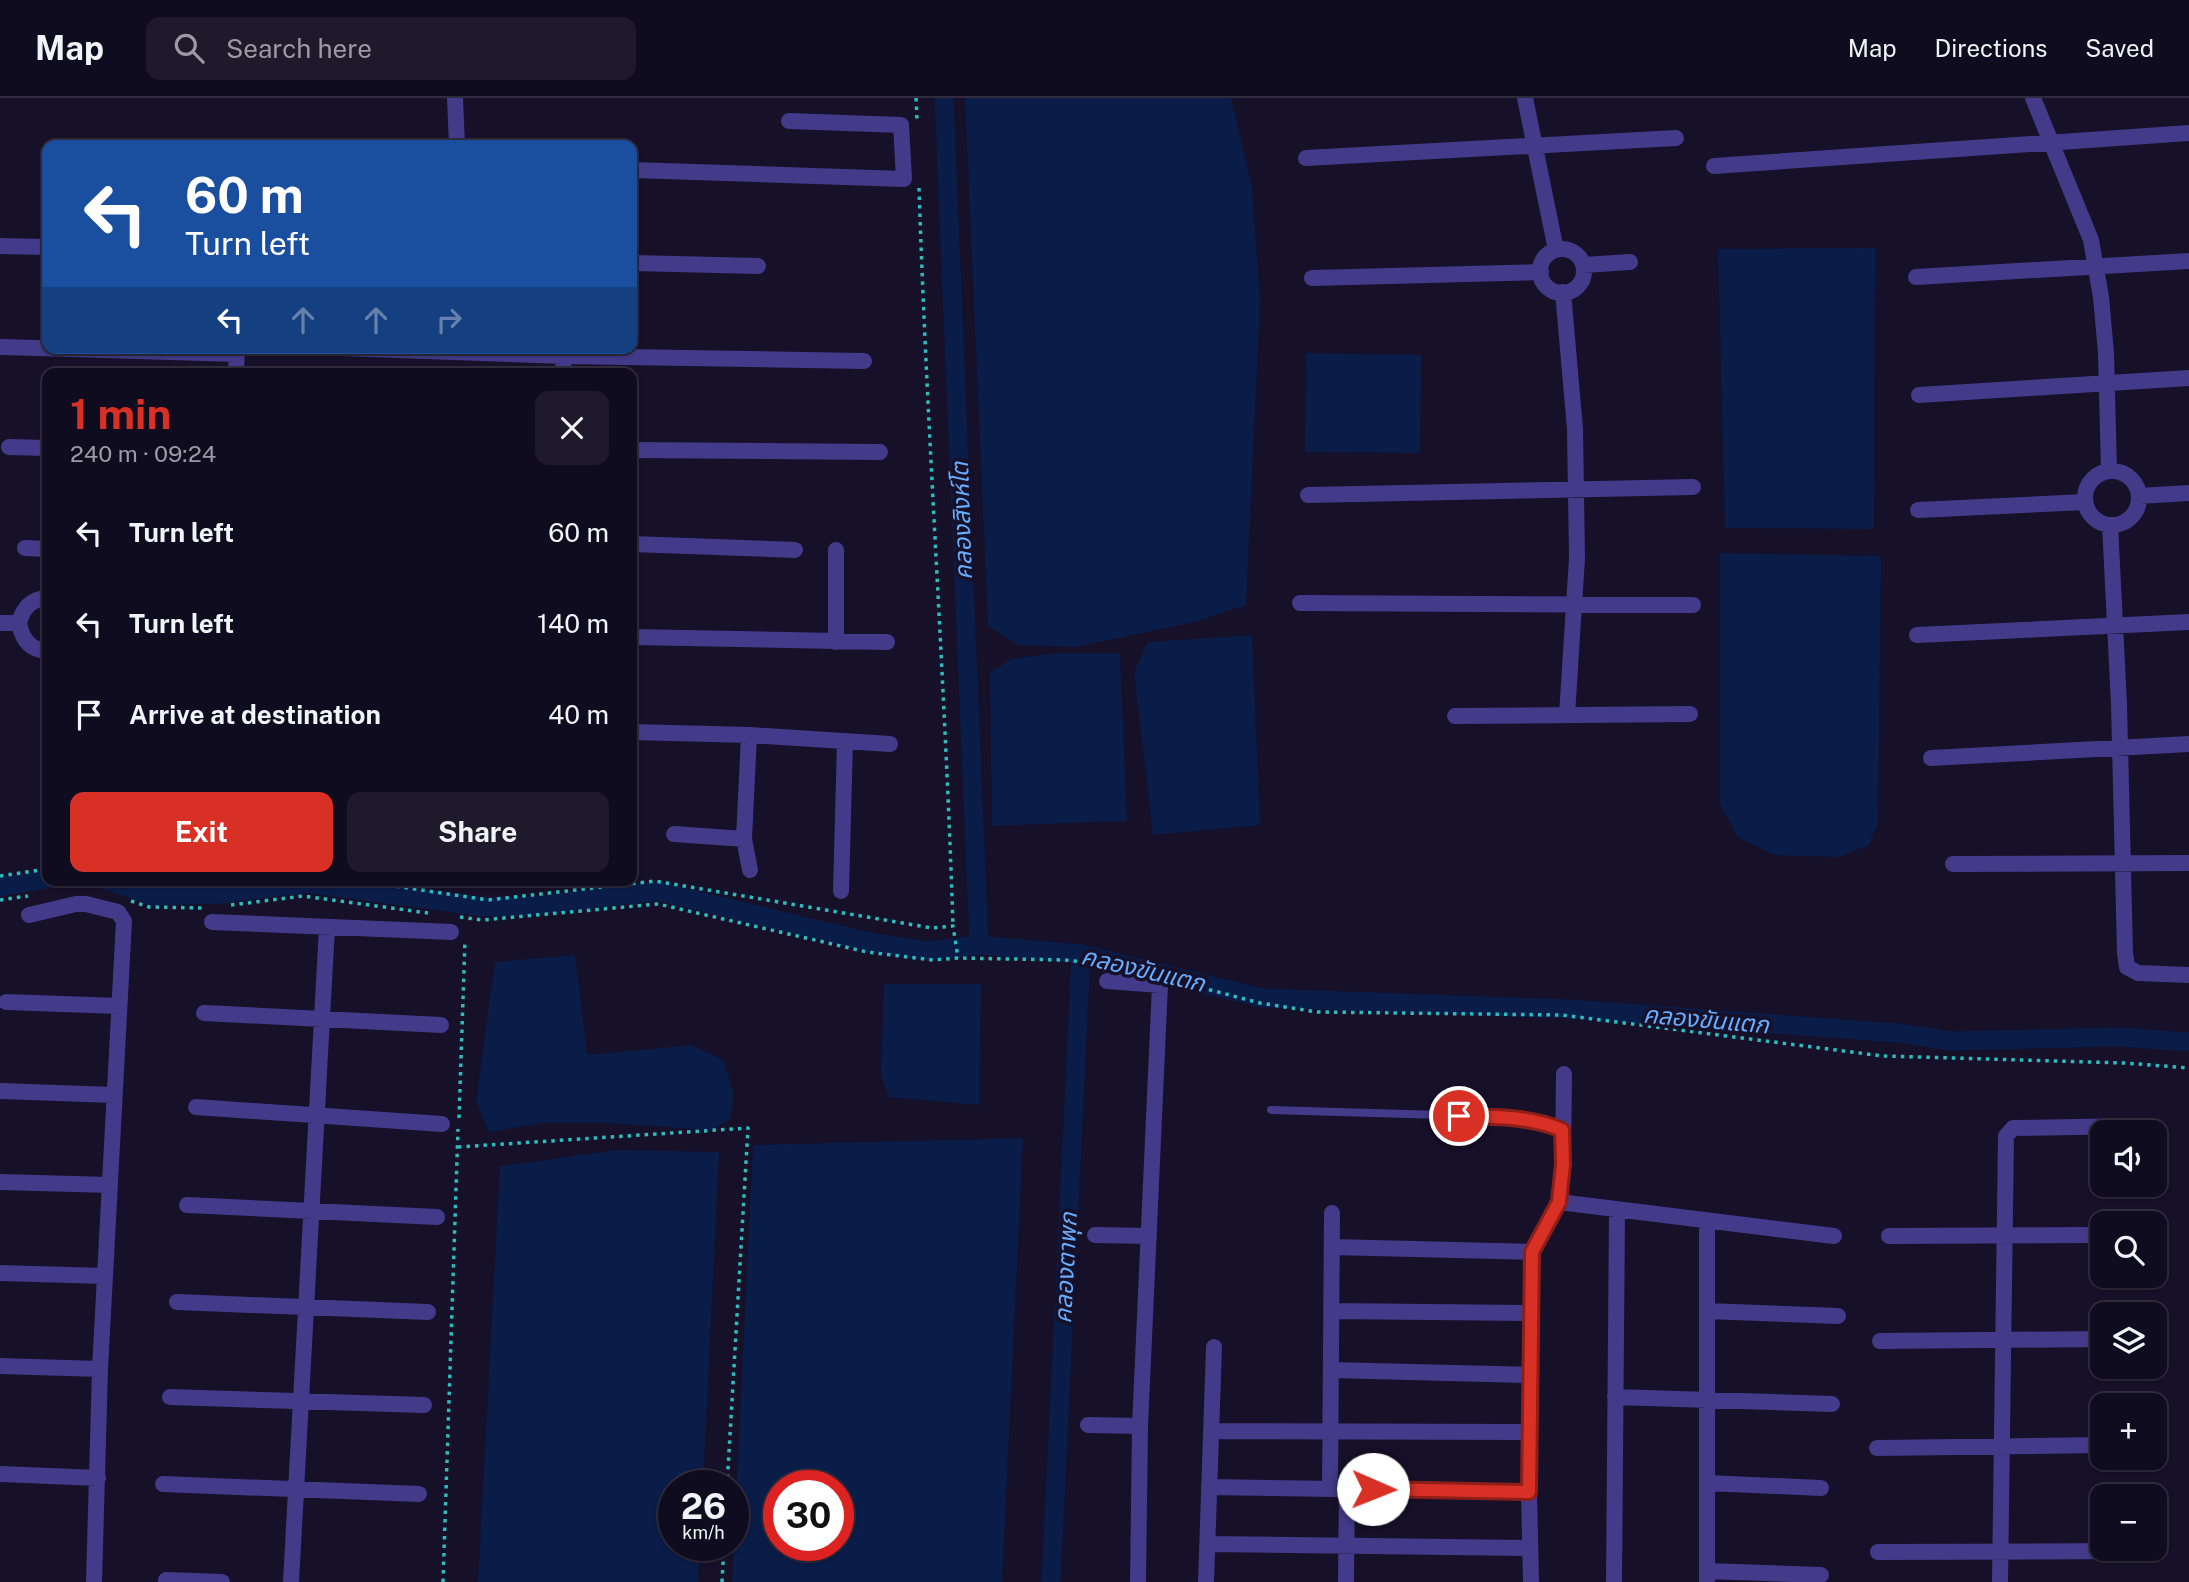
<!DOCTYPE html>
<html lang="en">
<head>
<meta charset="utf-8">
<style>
  :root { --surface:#100c1f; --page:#1e1a2c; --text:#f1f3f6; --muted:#9c9ba4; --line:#302c3d; --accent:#d93025 }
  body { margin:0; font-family:"Public Sans","Noto Sans Thai",sans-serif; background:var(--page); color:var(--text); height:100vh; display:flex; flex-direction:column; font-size:26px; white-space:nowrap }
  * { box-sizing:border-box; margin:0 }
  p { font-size:23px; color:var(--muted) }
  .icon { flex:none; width:38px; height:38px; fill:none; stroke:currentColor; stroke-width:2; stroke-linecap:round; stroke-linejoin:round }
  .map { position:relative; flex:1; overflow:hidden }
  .side { position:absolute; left:42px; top:270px; width:595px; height:518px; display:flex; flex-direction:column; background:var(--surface); border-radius:14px; box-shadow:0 2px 5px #0004,0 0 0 2px var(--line) }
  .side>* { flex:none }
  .hud { position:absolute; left:42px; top:42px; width:595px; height:214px; border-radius:14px; box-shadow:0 2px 5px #0004,0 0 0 2px var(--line); background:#1a4fa0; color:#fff; overflow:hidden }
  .fabs { position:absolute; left:2090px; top:1022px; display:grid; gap:14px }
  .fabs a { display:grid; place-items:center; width:77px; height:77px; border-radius:14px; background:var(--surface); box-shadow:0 2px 5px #0004,0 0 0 2px var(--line); font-size:35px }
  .speed { position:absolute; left:658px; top:1372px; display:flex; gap:14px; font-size:35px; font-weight:700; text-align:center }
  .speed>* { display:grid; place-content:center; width:91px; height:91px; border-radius:50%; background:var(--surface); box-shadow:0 2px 5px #0004,0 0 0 2px var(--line); line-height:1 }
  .speed small { font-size:18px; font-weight:400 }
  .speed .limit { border:10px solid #d22; background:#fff; color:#111 }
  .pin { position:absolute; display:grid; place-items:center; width:60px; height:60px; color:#fff; margin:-30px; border:4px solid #fff; border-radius:50%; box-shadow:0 2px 7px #0007 }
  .me { position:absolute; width:77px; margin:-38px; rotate:91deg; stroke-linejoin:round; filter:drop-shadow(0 0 5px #0008) }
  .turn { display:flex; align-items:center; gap:24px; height:147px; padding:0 28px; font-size:32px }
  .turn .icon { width:91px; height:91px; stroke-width:2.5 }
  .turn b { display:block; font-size:49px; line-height:60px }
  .lanes { display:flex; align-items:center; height:66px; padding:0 28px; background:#0003; justify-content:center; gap:35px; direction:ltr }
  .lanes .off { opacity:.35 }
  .round { display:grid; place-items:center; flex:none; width:74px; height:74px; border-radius:14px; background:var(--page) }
  .head { display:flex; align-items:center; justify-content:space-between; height:119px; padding:0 28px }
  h1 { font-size:42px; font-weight:700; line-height:52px; color:var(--accent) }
  .button { display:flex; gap:14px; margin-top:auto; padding:14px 28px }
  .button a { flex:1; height:80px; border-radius:14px; background:var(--accent); color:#fff; font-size:28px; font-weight:700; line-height:80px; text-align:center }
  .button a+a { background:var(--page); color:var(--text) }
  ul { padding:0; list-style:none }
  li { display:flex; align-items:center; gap:21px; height:91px; padding:0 28px }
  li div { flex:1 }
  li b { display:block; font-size:26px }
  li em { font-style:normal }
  header { display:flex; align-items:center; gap:42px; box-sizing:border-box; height:98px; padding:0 35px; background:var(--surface); border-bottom:2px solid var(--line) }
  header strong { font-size:33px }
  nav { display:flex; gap:38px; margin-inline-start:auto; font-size:24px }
  .search { width:490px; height:63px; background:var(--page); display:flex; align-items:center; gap:18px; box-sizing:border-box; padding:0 24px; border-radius:14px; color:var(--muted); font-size:26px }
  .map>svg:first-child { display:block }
  .water { fill:#0a1c48; fill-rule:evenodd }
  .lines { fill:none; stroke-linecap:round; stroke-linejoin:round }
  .canal { stroke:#0a1c48; stroke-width:19 }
  .path { stroke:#2ebbbd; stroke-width:3.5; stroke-dasharray:3.5 5; stroke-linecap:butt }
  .service { stroke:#433a89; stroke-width:8 }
  .minor { stroke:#433a89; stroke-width:16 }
  .route-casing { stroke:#8d1f18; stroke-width:18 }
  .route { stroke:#d93025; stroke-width:12 }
  .labels { text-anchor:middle; stroke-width:7; stroke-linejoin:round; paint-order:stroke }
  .water-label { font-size:24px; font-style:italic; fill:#66acff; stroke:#161029 }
</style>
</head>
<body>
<header>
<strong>Map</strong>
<div class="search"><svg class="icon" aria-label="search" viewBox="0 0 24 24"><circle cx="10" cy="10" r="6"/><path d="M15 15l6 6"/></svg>Search here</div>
<nav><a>Map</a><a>Directions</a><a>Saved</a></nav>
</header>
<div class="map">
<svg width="2189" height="1484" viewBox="0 0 2189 1484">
  <rect width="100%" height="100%" fill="#161029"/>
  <!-- water -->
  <path class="water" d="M965,0h266l21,89 8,114 -14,304 -51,17 -119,25 -58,-2 -30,-19z
    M1875,150l-1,281 -149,-1 -7,-279z
    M1306,255l115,2 -1,98 -115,-1z
    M1720,455l161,3 -3,266 -9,23 -31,12 -64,-2 -36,-18 -18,-33z
    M1252,537l8,190 -107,10 -19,-163 14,-30z
    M1058,555h62l7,168 -135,5 -2,-153 21,-14z
    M575,857l12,100 104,-10 32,15 11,34 -4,26 -19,10 -105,-7h-63l-54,9 -13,-31 19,-139z
    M884,886h97l-2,121 -90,-8 -8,-22z
    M1023,1040l-21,444h-270l21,-437zM779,1388h59v59h-59z
    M617,1052l102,2 -16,334h-29v59h26l-2,37h-220l22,-416z"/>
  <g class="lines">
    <!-- canal -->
    <path class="canal" d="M944,0l35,847
      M107,782l46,16 68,-2 87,-11 175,24 52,-1 122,-15 217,52 55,8 50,-6 102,9 181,44 307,11 329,24 54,8 167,-4 70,5
      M0,789l47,-8
      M1051,1484l30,-628"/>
    <!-- path -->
    <path class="path" d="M916,0l1,22
      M919,90c8,246 26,491 34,738
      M0,778l47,-7
      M144,782l14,4 49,-4
      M354,782l134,20 167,-19 277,47 21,-2 5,32
      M0,802l28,-4
      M131,803l18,6 54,1
      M231,807l72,-9 125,17
      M460,819l22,3 176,-16 209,48 66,8 25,-2 107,2 38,4
      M1176,883l84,22 57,9 245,3 321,41 242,7 64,5
      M459,1020l6,-178
      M458,1049l290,-19 -21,358
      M443,1484l15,-453
      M722,1484l2,-37"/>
    <!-- service -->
    <path class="service" d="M1271,1012l237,7 33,5 21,8"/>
    <!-- minor -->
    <path class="minor" d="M455,0l2,47
      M1525,0l31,152
      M2033,0l58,142 10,57 5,56 3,118
      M1306,60l370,-20
      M1714,68l475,-33
      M632,72l272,9 -3,-54 -112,-4
      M0,148l47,1
      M1540 173a22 22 0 1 1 44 0a22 22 0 1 1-44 0Z
      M632,165l126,3
      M1584,167l46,-3
      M1916,179l273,-16
      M1312,180l229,-6
      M1563,194l12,137 2,129 -10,157
      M2,249l235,7
      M340,250l224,8 300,5
      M236,275l1,-25
      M563,275l1,-25
      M1919,297l270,-17
      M9,349l38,1
      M632,352l248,2
      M2085 400a27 27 0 1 1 54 0a27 27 0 1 1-54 0Z
      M1308,397l385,-8
      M2139,398l50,-3
      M1918,412l167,-8
      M2110,427l9,179 6,249 2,14 11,6 51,2
      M632,446l163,6
      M25,450l22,1
      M47,500c-16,1 -24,10 -28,25 3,16 11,27 28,28
      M1300,505l393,2
      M0,525h19
      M1917,537l272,-13
      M632,539l255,5
      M836,544v-92
      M1455,618l235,-2
      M632,634l117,3 141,9
      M749,637l-5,104 6,31
      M1931,660l258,-14
      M674,736l70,5
      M1953,766l236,-1
      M841,793l4,-150
      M29,817l47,-11h10l32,8 6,9 -24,448 -6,213
      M212,824l239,10
      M1107,883l53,4 -20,441 -2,156
      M6,904l113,4
      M204,915l237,12
      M1,993l113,4
      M196,1009l246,17
      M1,1084l109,3
      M1559,1104l275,34
      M187,1107l250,12
      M1095,1137l54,1
      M1889,1138l213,-1
      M1332,1149l200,5
      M0,1175l105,3
      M177,1204l251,10
      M1331,1213l201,2
      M1707,1213l131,5
      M1880,1243l222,-2
      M0,1268l100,3
      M1331,1272l200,5
      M170,1299l254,8
      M1615,1299l217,7
      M1088,1327l52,1
      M1211,1333l319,1
      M1877,1350l225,-3
      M0,1376l98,4
      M1707,1385l114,5
      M163,1386l256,10
      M1209,1389l320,5
      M1330,1390l2,-275
      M1208,1446l322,4
      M1878,1454l252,-1
      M1707,1473l114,4
      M166,1482l56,2
      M291,1484l36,-655
      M1206,1484l8,-235
      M1346,1484l1,-94
      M1531,1484l-2,-90 3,-240 27,-50 4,-38 1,-90
      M1614,1484l3,-372
      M1707,1484v-361
      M2000,1484l6,-446 7,-8 123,-2"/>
  </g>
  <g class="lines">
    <!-- route casing -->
    <g class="route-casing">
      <path id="route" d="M1373,1391l156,3 3,-240 27,-50 4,-38 -1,-34c-33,-14 -68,-13 -103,-14"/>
    </g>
    <!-- route -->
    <use href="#route" class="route"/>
  </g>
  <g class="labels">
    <!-- water labels -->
    <g class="water-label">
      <text transform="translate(962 423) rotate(-92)" y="8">คลองสิงห์โต</text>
      <text transform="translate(1143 872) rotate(13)" y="8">คลองขันแตก</text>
      <text transform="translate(1706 922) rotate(5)" y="8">คลองขันแตก</text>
      <text transform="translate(1066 1170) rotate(-87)" y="8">คลองตาพุก</text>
    </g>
  </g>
</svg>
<div class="fabs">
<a><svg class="icon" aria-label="sound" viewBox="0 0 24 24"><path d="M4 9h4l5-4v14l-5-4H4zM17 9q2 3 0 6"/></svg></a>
<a><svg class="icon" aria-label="search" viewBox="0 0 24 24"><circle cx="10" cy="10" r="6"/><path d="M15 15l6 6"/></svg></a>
<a><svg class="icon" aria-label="layers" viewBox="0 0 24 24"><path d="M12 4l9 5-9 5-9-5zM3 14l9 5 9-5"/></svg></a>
<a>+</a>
<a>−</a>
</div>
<div class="speed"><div>26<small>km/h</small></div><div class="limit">30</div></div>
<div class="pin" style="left:1459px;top:1018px;background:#d93025"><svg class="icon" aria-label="arrive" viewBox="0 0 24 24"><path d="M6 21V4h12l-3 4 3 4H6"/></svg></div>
<svg class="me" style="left:1373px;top:1391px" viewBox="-20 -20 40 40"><circle r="19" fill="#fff"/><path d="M0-13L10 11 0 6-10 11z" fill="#d93025"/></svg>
<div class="hud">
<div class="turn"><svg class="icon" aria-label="left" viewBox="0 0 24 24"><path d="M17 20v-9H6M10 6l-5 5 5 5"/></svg><div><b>60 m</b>Turn left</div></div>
<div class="lanes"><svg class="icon" aria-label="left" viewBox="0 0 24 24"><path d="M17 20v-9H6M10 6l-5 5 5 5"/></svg><svg class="icon off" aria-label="ahead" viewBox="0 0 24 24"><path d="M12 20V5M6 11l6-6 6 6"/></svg><svg class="icon off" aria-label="ahead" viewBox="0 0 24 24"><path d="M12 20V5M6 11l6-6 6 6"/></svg><svg class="icon off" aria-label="right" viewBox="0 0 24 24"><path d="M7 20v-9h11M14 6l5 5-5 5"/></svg></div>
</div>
<section class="side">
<div class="head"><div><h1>1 min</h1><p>240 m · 09:24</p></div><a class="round"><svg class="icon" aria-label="close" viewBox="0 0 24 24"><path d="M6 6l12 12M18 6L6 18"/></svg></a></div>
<ul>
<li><svg class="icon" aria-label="left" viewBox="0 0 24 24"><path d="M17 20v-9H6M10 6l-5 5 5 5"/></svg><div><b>Turn left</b></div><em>60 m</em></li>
<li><svg class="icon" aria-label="left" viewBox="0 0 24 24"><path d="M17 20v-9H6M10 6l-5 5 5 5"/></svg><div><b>Turn left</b></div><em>140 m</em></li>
<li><svg class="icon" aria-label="arrive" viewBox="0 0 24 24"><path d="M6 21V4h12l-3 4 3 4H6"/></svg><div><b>Arrive at destination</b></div><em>40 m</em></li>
</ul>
<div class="button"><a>Exit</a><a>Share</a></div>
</section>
</div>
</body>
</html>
